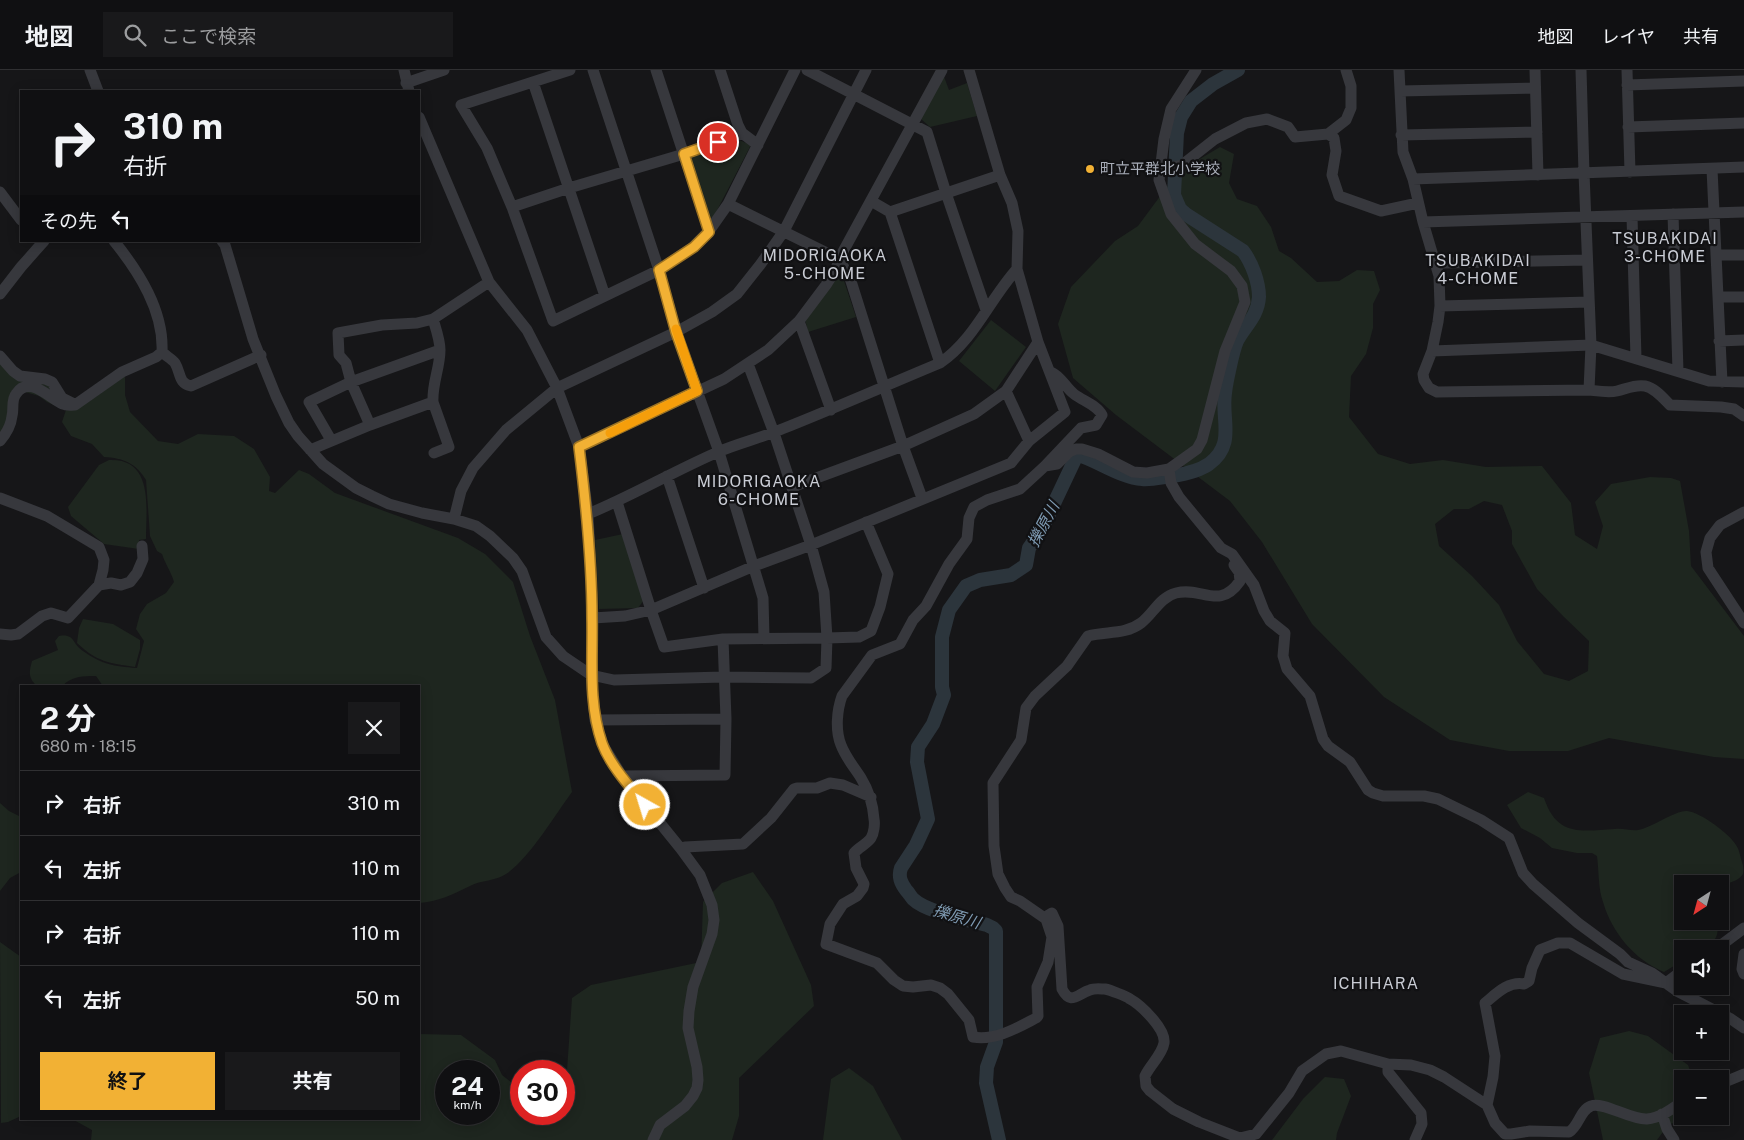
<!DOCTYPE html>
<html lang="ja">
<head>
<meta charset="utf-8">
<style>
  :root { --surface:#101012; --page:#19191b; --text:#f1f3f6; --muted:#9c9d9f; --line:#303032; --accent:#f2b134 }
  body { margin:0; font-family:"Public Sans","Noto Sans JP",sans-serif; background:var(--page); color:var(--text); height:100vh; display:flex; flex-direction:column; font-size:19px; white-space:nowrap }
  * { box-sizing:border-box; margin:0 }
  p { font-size:16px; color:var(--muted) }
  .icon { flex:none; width:28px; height:28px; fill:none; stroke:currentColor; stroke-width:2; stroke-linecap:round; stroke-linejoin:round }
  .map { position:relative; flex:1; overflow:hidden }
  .details { position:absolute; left:20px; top:615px; width:400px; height:435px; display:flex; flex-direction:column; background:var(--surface); border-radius:0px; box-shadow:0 2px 12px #0003,0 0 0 1px var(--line) }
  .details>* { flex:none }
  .top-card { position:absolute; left:20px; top:20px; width:400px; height:152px; border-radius:0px; box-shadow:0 2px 12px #0003,0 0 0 1px var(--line); background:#101012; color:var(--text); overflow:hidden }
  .needle { width:32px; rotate:216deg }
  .buttons { position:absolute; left:1674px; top:805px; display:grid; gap:10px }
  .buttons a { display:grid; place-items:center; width:55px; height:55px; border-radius:0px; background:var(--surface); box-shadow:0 2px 12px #0003,0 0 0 1px var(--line); font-size:25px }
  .speed { position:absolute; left:435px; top:990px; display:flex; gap:10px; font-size:25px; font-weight:700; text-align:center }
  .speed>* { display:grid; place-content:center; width:65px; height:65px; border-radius:50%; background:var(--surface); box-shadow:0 2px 12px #0003,0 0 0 1px var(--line); line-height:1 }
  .speed small { font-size:12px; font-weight:400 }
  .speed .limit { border:8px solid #d22; background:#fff; color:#111 }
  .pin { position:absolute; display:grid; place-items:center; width:42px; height:42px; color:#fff; margin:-21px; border:2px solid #fff; border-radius:50%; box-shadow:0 1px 5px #0007 }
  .me { position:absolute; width:55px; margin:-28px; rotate:321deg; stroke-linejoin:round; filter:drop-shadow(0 0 4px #0008) }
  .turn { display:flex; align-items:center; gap:18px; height:105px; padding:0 20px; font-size:22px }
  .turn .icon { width:65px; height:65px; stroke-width:2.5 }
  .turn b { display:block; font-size:35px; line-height:42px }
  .then { display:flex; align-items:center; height:48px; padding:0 20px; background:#0003; gap:10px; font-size:19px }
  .round { display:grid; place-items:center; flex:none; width:52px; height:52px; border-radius:0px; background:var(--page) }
  .headline { display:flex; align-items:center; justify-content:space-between; height:85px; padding:0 20px }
  h1 { font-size:30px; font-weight:700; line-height:38px }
  .primary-button { display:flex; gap:10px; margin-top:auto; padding:10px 20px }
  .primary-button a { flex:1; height:58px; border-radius:0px; background:var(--accent); color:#111; font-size:20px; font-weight:700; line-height:58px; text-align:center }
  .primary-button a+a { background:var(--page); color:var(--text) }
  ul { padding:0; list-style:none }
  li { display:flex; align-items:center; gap:15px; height:65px; padding:0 20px; border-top:1px solid var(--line) }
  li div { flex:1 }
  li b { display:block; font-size:19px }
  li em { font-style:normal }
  header { display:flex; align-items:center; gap:30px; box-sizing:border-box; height:70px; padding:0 25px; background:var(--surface); border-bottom:1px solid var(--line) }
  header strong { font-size:24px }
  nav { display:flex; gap:28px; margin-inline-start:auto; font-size:18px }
  .search { width:350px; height:45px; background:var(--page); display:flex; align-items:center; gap:12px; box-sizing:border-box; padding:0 18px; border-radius:0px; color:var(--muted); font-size:19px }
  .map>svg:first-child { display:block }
  .green { fill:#1e261f; fill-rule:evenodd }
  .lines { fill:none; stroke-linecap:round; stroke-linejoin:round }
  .river { stroke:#2c353c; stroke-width:14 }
  .minor { stroke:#37383d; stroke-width:11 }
  .route-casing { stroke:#9d7322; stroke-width:12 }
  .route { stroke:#f2b134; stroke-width:9 }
  .slow { stroke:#f59e0b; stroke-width:9 }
  .poi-dot { fill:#f2b134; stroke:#111113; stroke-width:2 }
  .labels { text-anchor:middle; stroke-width:4.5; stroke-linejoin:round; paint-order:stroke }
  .poi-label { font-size:15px; fill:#a8adb8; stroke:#111113; text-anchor:start }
  .neighbourhood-label { font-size:16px; letter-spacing:1px; fill:#c9ccd4; stroke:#111113 }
  .water-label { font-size:16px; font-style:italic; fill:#7f9bb3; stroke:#111113 }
</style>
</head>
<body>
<header>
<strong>地図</strong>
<div class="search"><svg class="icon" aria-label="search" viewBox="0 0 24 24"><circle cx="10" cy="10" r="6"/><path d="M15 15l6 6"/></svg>ここで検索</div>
<nav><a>地図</a><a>レイヤ</a><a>共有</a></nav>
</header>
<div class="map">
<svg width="1744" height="1070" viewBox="0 0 1744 1070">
  <rect width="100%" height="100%" fill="#161618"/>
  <!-- green -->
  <path class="green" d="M943,4l6,16 18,-7 10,33 -47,11 -9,-8z
    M739,70l12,5 -38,73 -4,-1 -19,-60z
    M1220,77l14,7 -5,29 8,16 20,7 14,21 8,24 12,7 26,24 22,-1 18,-11 17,1 6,19 -7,14v24l-7,26 -15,22 -2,41 29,37 32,10 33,-4 43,7 56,-1 29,37 4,32 22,14 6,-23 -8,-24 16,-18 39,-7 21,1 9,3 9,50 2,35 53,70v123l-30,-2 -105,-19 -41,13h-59l-59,-11 -66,-43 -72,-73 -50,-82 -32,-41 -114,-86 -43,-37 -15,-54 13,-37 44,-46 23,-15 40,-54zM1484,431l18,4 10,26v13l25,45 27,28 25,24 -1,30 -19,10 -25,-7 -27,-33 -18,-36 -27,-29 -33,-30 -4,-22 19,-15h15z
    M841,202l15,45 -48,15 -3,-13z
    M991,250l35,27 -31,44 -36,-30z
    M0,291l6,8 41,12 11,26 -11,-5 -8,-6 -21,-6 -15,40 -3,4z
    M125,305v20l5,17 28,29 20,3 20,-10 36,2 20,13 16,28 -1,14 6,2 24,-23 10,4 26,19 123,45 27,16 28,28 17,54 25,64 17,92c-17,23 -43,67 -66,82 -10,7 -25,6 -36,12 -17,8 -32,16 -51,17v-217h-316l-7,-10c-13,0 -24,0 -34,10h-25c-9,-8 -8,-14 -5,-25l26,-11 -3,-9 4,-5c16,-3 13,8 24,15 20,14 30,15 54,17l7,-27 -8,-12 4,-15 7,-10 19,-11 8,-11c-3,-11 -9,-18 -12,-28l-5,-3 -7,-15 -4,-56c-10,-17 -23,-22 -42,-23l-12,-13 -21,-8 -9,-14 4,-12c13,3 47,-27 59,-35z
    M109,390c45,-2 37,48 37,79l-7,1v9l-35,-5 -33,-28 -3,-9 31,-42z
    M623,464l21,66 -6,8 -39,1 -4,-69z
    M83,549l30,5 27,16v9l-5,18c-26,-4 -38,-5 -58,-24l2,-15z
    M1528,722l16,6c13,39 37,33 71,31 8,-1 16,2 23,1 13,-2 38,-20 49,-19 13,1 43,23 49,34 3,4 4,10 5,14 2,5 3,10 2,15 -9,15 -45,10 -61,10v37h34c8,25 -16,28 -34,28v12l-18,11c-29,-12 -52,-39 -61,-70 -5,-14 -4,-31 -6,-46l-5,-3h-15l-25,-5 -12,-10 -19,-10 -14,-23z
    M0,733l9,8 12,6v55l-11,6 -10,13z
    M753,802l20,29 38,84 3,21 -75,72v38l-7,24h-641l1,-10 -20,-11h347v-85l42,1 34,25 7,15 19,15v24h43l8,-116 19,-13 110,-23 2,-60 19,-19zM446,1001h43v43h-43z
    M0,872l21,15v159l-13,6 -7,1z
    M1629,961l19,5 40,29 5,14h-11v37h10l-24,9 -11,15h-54l-14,-67 11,-35z
    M849,998l24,18 29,54h-79l8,-61z
    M1325,1007l19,2 7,17 -14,37 -1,7h-64l31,-41z"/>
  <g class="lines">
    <!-- river -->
    <path class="river" d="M999,1070l-13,-57 1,-16 9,-25v-111l-3,-3 -6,-3c-18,-5 -61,-13 -74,-26 -2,-2 -4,-6 -7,-9 -5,-7 -8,-13 -5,-22l15,-23 12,-26 -11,-57 1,-15 15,-23 11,-29 -2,-8v-50l7,-27 17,-24 14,-6 31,-5 15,-10 3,-17 12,-17 35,-74 3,-2c19,6 43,23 63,24 10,1 21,-2 31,-3 12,-2 26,-5 36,-12 27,-20 12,-44 16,-71 1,-10 8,-43 12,-52 8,-15 21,-25 22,-44 0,-15 -7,-34 -16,-46l-56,-36 -7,-6 -6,-14 3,-62 4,-16 10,-16 22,-17 25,-14"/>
    <!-- minor -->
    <path class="minor" d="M90,0l8,21
      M404,0l5,21
      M570,0l-109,35 26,43 25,59 41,114 106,-51 34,-23 16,-16 19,-27 67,-134
      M593,0l66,200 17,62 43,120 44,146 1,40
      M656,0l53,161
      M720,0l18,55 4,8 16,12
      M807,0l120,62 19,61 40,117
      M1196,0l-25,39 -7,30 -5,41 12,34 24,30 36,27 11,15 3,16 -20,49 -23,89 -5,9 -28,20 -22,4 -14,-1 -35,-18 -16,-5h-6l-7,3 -12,12 -12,2 -25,23 -33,11 -13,7 -5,11 -2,21 -18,25 -23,42 -13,14 -13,24 -28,11 -30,41c-5,14 -7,34 -1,49 5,13 13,22 20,33 8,13 12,26 13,41 1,5 0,14 -3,19 -4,6 -12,9 -17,15l2,15 8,16 -1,4 -6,8 -14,8 -13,20 -4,20 51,19 17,17 9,6 10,1 18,-2 9,3 8,6 21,26 4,17c22,4 44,-9 63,-19l2,-2 -1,-29 11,-25 4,-25 -6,-18 1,-3 5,-3 6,13 4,63c9,17 15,5 28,1 4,-2 11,-1 15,-1 5,1 21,7 25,10 11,6 36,30 34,44 -2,12 -14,22 -19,33l1,10 4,5 23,18 26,13 41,16 16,-4 33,-41 13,-22 24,-17 15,-3 47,13 23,1 19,5 14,7 43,28 8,18 10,11h6l19,-3 39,1c10,-6 11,-22 22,-26 12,-5 39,14 56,13 13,-1 25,-10 35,-17
      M1399,0l4,82 10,27 10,43 16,54 1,30 -2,16 -6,29 -9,23 1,6 5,8 8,4 152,-2c9,1 19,3 28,1 9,-2 18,-7 28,-5 10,2 18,12 25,19l51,2 13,2 10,7
      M1535,0l3,105
      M1581,0l3,103 7,172 -2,45
      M1627,0l3,102
      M533,12l72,214
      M406,13l38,-13
      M1627,15l117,-4
      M1400,21l135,-3
      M419,47l70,165 38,48 30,58 22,59 9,67 5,104 -2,57 4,45 8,25 19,31 59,73 19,26 12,30 2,15 -2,14 -19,53 -4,24 -1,17 9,39 1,13 -1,8 -4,8 -8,10 -25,19 -7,15
      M1628,57l116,-4
      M1328,64l6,4 2,13 -4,24 7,21 42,15 37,-8
      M1401,65l136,-3
      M1712,99l10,213
      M1161,100l21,-5 33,-26 31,-16 21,-4 21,8 7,10 33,-3 18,-14 5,-12v-22l-5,-16
      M1413,109l331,-12
      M0,122l21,28
      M871,131l19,11 50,151
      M728,134l111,55 11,19 53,168 19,52
      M512,137l57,-19 115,-34 58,-21
      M890,142l110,-37
      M1673,144l5,157
      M1632,146l4,142
      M1423,152l321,-10
      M222,171l3,4 28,94 23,57 13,27 9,13 25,28 33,24 16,8 17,8 33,9 32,6 22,7 14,10 23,22 9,13 24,66 17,19 28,19 23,5 109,-3 88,1 15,-10 1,-30 32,-1 12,-6 9,-24 8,-33 -22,-52
      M1716,185h28
      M1435,192l9,1 143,-3
      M0,224l21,-27 23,-26
      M1718,227h26
      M1440,236l149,-4
      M799,251l32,89
      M1719,271l25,-1
      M1432,281l159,-6 118,36 35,1
      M162,282c4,4 10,7 13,11 6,10 3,20 16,23l70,-31
      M0,286l13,15 7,5 25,3 7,3 10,16 10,5
      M1006,321l23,50
      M433,332l16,45 -15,6
      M370,355l-19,-43 -5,-19 -7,-8 -1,-22 44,-8 35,-2 16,-4
      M331,370l-22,-38 42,-20 89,-32
      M0,371c6,-7 11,-16 12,-25 2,-7 -1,-16 4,-22 13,-20 34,5 47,10 4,2 7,1 12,1l47,-33 34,-15 6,-5c2,-41 -23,-80 -48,-111
      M579,377l145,-68 44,-29 31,-29 27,-36 10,-16 3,-10 103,-189
      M310,380l60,-25 63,-23c-1,-19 7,-34 7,-52 0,-10 -4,-21 -7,-31l56,-37
      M1045,396l36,-38 15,-3 6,-10c-5,-10 -19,-14 -28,-21 -9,-7 -13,-18 -23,-22
      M1169,399l2,14 8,14 42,51 11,6 22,31 10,26 6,10 15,12 -2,23 4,13 23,27 13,43 5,7 22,16 18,28 5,3 10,3h41l14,3 43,21 28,18 14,35 10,11 45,39 42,31 8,8 24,11 25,18 54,28 13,9
      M667,406l37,112
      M792,417l111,-41 71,-32 32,-23 32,-49
      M0,428l47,18 52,31 5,13 -1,10 -4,15 -31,33 -17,-5 -9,3 -24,18 -7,1 -11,-1
      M617,432l34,108 13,37 59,-8 104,-1 -3,-46 -13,-47 -37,-112 -26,-69
      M1744,442l-24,13 -10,13 -4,14 2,16 36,55
      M588,444c44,-18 86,-43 130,-62 21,-9 43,-14 64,-23 53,-21 105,-44 158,-66 35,-24 49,-63 77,-94
      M454,449l7,-28 12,-23 33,-38 51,-42 119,-56 36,-20 25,-18 23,-29 24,-34 82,-161
      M99,515l12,-2 10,2 9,-3 7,-9 6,-14 -1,-13
      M593,548l32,-2 26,-6 103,-44 57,-21 200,-82 18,-22 36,-29 -27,-70 -21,-73 1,-38 -6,-28 -12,-28 -31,-105
      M595,650l131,-1
      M622,706l103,-1 1,-56 -3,-80
      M681,779l4,-2 58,-3 28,-26 23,-29 3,-1h20l13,-5 13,2 28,12
      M1046,849l-26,-18 -9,-4 -6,-9 -7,-14 -4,-28 -1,-63 28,-43 5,-32 9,-12 32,-30 21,-30c18,-5 37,-1 53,-13 12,-9 19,-26 35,-30 26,-7 43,18 64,-12l-1,-9 -5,-7
      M1716,879l28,-21
      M1744,884l-2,15 2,5
      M1388,994v8l33,41 1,11 -7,16
      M1720,1014l24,-10
      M1487,1035l6,-28 2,-21 -10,-53c11,-9 23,-22 39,-19l5,-3 3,-13 8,-18 18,-7h12l53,31 43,9 16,-12
      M1662,1044l5,15 7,11"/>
  </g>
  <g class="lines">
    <!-- route casing -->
    <g class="route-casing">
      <path id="route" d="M645,735c-15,-18 -35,-40 -43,-62 -14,-41 -9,-83 -10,-125 0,-57 -6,-114 -13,-171l118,-56 -21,-59 -17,-62 35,-23 15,-15 -25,-78 34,-12"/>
    </g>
    <!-- route -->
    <use href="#route" class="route"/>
    <!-- slow -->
    <path class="slow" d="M610,363l87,-42 -21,-62"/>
  </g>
  <!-- markers -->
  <circle class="poi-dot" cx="1090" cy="99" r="5"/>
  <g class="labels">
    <!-- poi labels -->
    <g class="poi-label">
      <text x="1100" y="104">町立平群北小学校</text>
    </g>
    <!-- neighbourhood labels -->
    <g class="neighbourhood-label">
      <text x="1665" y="174">TSUBAKIDAI<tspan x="1665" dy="18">3-CHOME</tspan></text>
      <text x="825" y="191">MIDORIGAOKA<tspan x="825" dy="18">5-CHOME</tspan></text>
      <text x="1478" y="196">TSUBAKIDAI<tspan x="1478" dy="18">4-CHOME</tspan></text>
      <text x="759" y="417">MIDORIGAOKA<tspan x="759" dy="18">6-CHOME</tspan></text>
      <text x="1376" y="919">ICHIHARA</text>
    </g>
    <!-- water labels -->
    <g class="water-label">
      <text transform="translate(1043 454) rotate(-62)" y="6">擽原川</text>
      <text transform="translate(957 846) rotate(17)" y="6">擽原川</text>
    </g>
  </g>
</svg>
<div class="buttons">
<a><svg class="needle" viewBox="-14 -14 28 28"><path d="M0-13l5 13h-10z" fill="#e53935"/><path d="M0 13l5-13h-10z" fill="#9c9d9f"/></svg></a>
<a><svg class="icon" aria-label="sound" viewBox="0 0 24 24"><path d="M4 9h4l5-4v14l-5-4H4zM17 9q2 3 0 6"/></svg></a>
<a>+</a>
<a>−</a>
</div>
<div class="speed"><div>24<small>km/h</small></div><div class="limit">30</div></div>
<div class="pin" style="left:718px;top:72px;background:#d93025"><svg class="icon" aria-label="arrive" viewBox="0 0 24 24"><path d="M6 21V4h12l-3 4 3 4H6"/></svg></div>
<svg class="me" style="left:645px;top:735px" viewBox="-20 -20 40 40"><circle r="17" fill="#f2b134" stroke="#fff" stroke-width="3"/><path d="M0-11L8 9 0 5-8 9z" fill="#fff"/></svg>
<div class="top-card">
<div class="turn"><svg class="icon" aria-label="right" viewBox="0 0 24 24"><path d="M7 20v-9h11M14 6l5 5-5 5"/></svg><div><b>310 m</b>右折</div></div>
<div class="then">その先<svg class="icon" aria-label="left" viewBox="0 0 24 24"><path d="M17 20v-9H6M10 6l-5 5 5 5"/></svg></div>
</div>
<section class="details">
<div class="headline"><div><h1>2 分</h1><p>680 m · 18:15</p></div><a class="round"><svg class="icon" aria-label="close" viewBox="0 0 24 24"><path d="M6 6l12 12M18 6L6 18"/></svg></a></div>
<ul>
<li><svg class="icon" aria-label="right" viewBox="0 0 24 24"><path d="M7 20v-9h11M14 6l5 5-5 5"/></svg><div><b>右折</b></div><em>310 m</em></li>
<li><svg class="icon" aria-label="left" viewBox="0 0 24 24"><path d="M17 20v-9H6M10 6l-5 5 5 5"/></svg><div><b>左折</b></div><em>110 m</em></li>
<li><svg class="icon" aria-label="right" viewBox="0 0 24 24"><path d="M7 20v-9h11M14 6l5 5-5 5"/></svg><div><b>右折</b></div><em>110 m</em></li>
<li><svg class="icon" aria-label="left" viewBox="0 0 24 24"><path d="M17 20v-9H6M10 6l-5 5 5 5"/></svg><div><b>左折</b></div><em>50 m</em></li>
</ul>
<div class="primary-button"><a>終了</a><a>共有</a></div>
</section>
</div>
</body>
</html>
